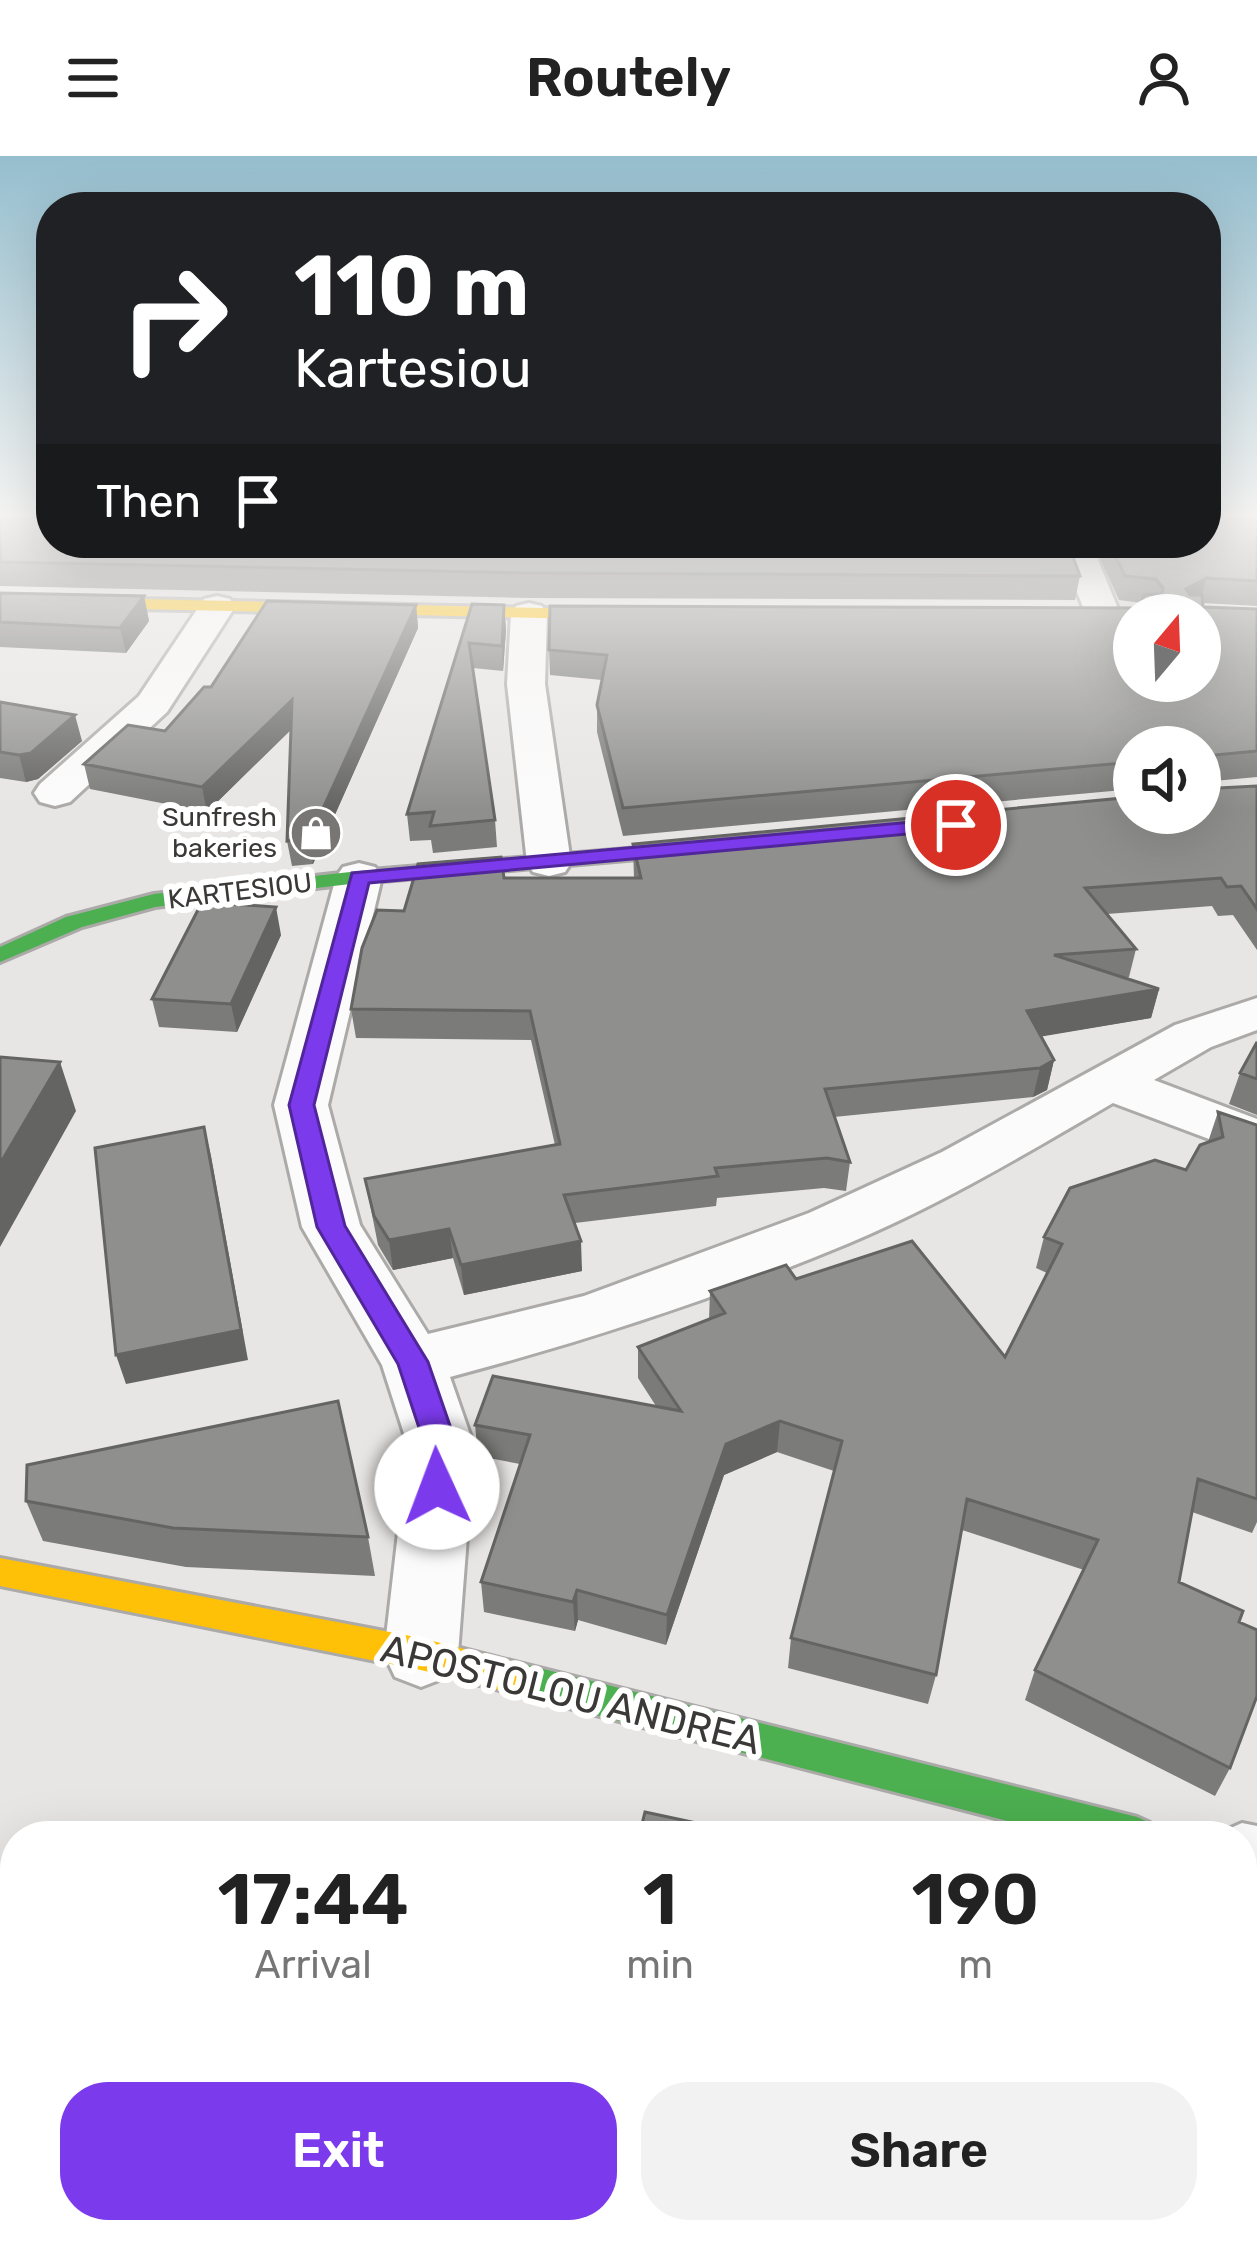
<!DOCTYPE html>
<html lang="en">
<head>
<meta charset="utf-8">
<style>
  :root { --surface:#fff; --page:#f2f2f2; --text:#222; --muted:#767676; --accent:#7c3aed }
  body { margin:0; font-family:Rubik,sans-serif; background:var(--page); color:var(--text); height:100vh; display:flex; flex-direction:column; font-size:45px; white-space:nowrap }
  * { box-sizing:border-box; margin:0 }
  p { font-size:39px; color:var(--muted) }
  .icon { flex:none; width:66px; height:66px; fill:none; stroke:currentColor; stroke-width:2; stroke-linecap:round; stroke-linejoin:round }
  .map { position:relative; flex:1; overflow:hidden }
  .sheet { position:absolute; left:0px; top:1665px; width:1257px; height:423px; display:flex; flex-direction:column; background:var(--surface); border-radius:48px 48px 0 0; box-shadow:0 12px 48px #0002 }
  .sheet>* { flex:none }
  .guide { position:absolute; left:36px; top:36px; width:1185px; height:366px; border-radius:48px; box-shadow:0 12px 48px #0002; background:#202124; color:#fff; overflow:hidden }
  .needle { width:78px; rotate:19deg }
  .controls { position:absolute; left:1113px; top:438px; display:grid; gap:24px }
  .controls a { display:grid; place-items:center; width:108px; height:108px; border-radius:50%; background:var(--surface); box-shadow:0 12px 48px #0002; font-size:60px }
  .pin { position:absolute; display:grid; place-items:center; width:102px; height:102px; color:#fff; margin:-51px; border:6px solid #fff; border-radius:50%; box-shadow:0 3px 12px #0007 }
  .me { position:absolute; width:132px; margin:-66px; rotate:358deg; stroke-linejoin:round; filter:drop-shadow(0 0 9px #0008) }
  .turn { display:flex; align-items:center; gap:42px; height:252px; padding:0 60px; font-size:54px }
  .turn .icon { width:156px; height:156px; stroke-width:2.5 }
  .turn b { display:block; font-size:84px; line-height:102px }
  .then { display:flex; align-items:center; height:114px; padding:0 60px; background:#0003; gap:24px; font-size:45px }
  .eta { display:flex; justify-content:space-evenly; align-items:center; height:204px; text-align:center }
  .eta b { font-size:72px; font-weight:600; line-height:84px }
  .button { display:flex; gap:24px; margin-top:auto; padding:24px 60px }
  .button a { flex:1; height:138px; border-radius:48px; background:var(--accent); color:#fff; font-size:48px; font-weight:600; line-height:138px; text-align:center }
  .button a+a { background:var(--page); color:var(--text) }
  header { display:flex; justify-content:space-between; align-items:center; height:156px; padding:0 60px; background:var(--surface); font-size:54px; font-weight:600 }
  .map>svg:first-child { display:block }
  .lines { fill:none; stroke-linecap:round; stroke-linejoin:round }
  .street-casing { stroke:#abaaa8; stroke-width:6 }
  .fast-casing { stroke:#abaaa8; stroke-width:6 }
  .slow-casing { stroke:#abaaa8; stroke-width:6 }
  .street { fill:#fcfbfb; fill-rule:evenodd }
  .fast { fill:#4caf50; fill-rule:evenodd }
  .slow { fill:#ffc107; fill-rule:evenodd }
  .wall { fill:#7b7b79 }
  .shaded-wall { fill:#646463 }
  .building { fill:#8f8f8d; stroke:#646463; stroke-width:3; fill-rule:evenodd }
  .route { fill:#7c3aed; stroke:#51269a; stroke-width:3 }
  .labels { text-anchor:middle; stroke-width:12; stroke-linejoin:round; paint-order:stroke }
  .far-poi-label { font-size:27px; fill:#3b3938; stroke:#fff; text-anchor:end }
  .far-street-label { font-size:27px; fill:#3b3938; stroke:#fff }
  .near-street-label { font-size:39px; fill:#3b3938; stroke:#fff }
</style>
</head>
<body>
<header><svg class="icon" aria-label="menu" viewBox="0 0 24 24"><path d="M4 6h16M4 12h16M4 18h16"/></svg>Routely<svg class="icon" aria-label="person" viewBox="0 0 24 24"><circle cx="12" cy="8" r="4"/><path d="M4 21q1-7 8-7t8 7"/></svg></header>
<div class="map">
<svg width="1257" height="2086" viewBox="0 0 1257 2086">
  <rect width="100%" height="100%" fill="#e8e6e4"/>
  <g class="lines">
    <!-- street casing -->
    <g class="street-casing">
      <path id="street" d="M1057,387h34l30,73 -5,8h-26z
        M217,440l13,3 5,8 -68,105 -97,90 -15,4 -15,-4 -6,-9 6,-9 99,-88 65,-97z
        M529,447l13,3 5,8 -2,70 26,179 -6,9 -16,4 -16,-4 -6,-9 -20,-179 4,-70 5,-8z
        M359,707l16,4 7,10 -54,228 32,120 68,109 156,-38 225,-83 133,-61 233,-127 82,-27v32l-46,17 -57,33 103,39v38l-144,-54c-86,50 -173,102 -266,141 -130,54 -261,97 -397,133l24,69 -16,208 -11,23 -26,10 -26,-10 -11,-23 24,-208 -26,-81 -80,-138 -28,-122 62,-228 7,-10z
        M1242,1667l15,3v80l-15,-3v-67h-29z"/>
    </g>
    <!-- fast casing -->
    <g class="fast-casing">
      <path id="fast" d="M724,685l10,6 -3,4 -372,32 -204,24 -73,20 -82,35v-15l66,-30 88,-23 205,-23z
        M515,1506l622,155 13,6 6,13h-91l-550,-142 -12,-5 -6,-11 6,-11z
        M0,1951l15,6v44l-15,-6z
        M266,2073h76l6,13h-77z
        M911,2073h81l6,13h-82z"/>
    </g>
    <!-- slow casing -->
    <g class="slow-casing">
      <path id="slow" d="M0,440l638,14 8,5 -8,5 -638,-14z
        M0,1402l421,80 94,24 12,5 6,11 -6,11 -12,5 -94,-24 -421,-84z
        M0,1765l15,5v40l-15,-5z"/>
    </g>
    <!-- street -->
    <use href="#street" class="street"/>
    <!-- fast -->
    <use href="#fast" class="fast"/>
    <!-- slow -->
    <use href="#slow" class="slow"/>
  </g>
  <!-- wall -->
  <path class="wall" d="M0,361l1080,59 -5,24 -546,-2 -529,-12z
    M1257,361v89l-54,-3v4l54,2v168l-54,5 -2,7 56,-3v164l-24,-35 -15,1 -6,-10 -105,8 29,35 -7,28 -5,1 35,11 -8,29 -110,18 13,24 -7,30 -14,7 -199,20 16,45 -4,29 -22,-3 -107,10 -1,8 -141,17 7,48 -118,24 -11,-37 -60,12 -15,-25 -13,-66 190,-34 -24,-105 -175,-2 -5,-29 53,-98 100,-33h130l-1,-34 567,-31 -66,-66v42l-511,47 -26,-104v-27l5,-25 -52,-5 -1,-25 591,-42 2,-5 -23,-3 -26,-57h113z
    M0,437l144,3 5,25 -23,32 -126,-6z
    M472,448l32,1 2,25 -3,41 -30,-3 22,152 2,27 -64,6 -2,-13 -21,1 -3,-27z
    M416,449l2,23 -105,236 -21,2 -5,-25 4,-112 -84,83 -117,-23 -6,-25 81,-33 46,-44z
    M0,546l82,39 -44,38 -12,3 -26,-4z
    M281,779l-44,97 -78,-5 -7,-28z
    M1257,886v73l-28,-11 11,-31z
    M1218,956l39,13v397l-5,11 -60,-21 -13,70 60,40 -9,146 -15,28 -190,-96 10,-30 49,-100 -122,-40 -26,145 -8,29 -140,-36 3,-30 43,-167 -57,-19 -53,23 -58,170 -88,-25 -3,11 -91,-19 -3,-30 39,-118 -42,-8 -3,-31 181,-19 -18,-28v-31l71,-27 1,-29 86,-12 209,78 42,-84 -11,-5 8,-31 142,-67 22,-28z
    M26,1345l342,36 7,39 -189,-9 -143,-26z"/>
  <!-- shaded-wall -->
  <path class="shaded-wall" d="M1206,422l-6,24 -20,12 6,-25z
    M144,440l5,25 -23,32 -6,-25z
    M416,449l2,23 -105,236 -4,-25z
    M504,449l2,25 -3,41 -1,-25z
    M292,544l4,25 -89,87 -5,-25z
    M75,559l7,26 -44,38 -12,3 -7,-27z
    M276,751l5,28 -44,97 -6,-28z
    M1159,833l-8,29 -130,22 6,-29z
    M1054,904l-7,30 -14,7 7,-29z
    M60,906l16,49 -76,136v-83z
    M204,971l7,29 37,204 -122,24 -10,-29z
    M449,1073l4,29 -60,12 -4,-30z
    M581,1085l1,30 -118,24 -3,-30z
    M780,1265l-3,31 -53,23 -58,170 1,-30 59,-171z
    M577,1434l1,30 -3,11 -2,-29z"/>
  <!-- building -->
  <path class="building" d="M0,361h51v26h1017l12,33 -552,-3 -528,-11z
    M1206,361h51v64l-51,-3 -20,11 4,6h12l1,12 54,2v142l-53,5 -1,25h-3v-34h-66v15l-511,46 -26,-103 10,-50 -58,-5 1,-44 590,2 4,-13 18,-1 1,-6 -7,-9 -31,-3 -16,-33h97zM1134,459h66v66h-66z
    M0,437l144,3 -24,32 -120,-6z
    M267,445l149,4 -107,234 -22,2 5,-141 -90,87 -118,-23 44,-39 37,6 39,-44h7z
    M472,448l32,1 -2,41 -33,-3 26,177 -65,6 4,-14 -27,2z
    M0,546l75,13 -44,38 -12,2 -19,-3z
    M1257,630v123l-16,-23 -14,1 -6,-9 -136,10 51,61 -82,6 105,34 -132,22 27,49 -14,8 -215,21 25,73 -23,-4 -112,10 3,8 -154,19 17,46 -120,24 -12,-36 -60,11 -15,-24 -9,-37 195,-35 -30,-133 -179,-2 11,-61 15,-38 27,1 14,-47 83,-7 3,21h137l-8,-34 501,-47v16h66v-24z
    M202,746l74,5 -45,97 -79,-5z
    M1257,886v37l-17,-6z
    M0,901l60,5 -60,102z
    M1218,956l39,13v374l-59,-20 -19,103 64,29 -4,11 18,8v66l-27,72 -195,-98 63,-130 -131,-41 -31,176 -145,-37 51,-197 -62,-20 -54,23 -59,171 -90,-25 -4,12 -92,-20 49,-147 -55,-10 18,-49 188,35 -43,-64 87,-34 -15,-22 76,-26 10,14 116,-38 93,116 57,-113 -18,-7 26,-49 85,-28 31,10 14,-25 23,-8z
    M204,971l37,203 -125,25 -21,-207z
    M338,1245l30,136 -195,-9 -147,-27 1,-36z
    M645,1656l112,24h-118z"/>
  <!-- sky -->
  <linearGradient id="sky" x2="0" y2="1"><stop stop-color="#95bece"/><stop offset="0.55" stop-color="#f5f4f3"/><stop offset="1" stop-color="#f5f4f3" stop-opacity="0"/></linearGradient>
  <rect width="1257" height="653" fill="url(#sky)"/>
  <!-- route -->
  <path class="route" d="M956,662l7,2v9l-594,54 -55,222 31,121 83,136 29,84 -8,51 -12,4 -11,-4 -5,-10 4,-41 -27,-82 -81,-137 -28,-122 63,-232z"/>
  <!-- icons -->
  <defs>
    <g id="shop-disc" transform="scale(2.7)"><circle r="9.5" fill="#787674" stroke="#fff"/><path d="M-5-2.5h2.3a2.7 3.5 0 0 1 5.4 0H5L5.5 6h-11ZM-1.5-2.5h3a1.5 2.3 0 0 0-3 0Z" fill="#fff"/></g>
  </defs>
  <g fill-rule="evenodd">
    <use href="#shop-disc" x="316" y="677"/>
  </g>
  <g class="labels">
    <!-- far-poi labels -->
    <g class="far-poi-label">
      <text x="277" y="670">Sunfresh<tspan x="277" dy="31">bakeries</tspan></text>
    </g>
    <!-- far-street labels -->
    <g class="far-street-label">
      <text transform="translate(240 735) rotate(-7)" y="9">KARTESIOU</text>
    </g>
    <!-- near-street labels -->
    <g class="near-street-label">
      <text transform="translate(571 1538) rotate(14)" y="14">APOSTOLOU ANDREA</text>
    </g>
  </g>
</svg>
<div class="controls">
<a><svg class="needle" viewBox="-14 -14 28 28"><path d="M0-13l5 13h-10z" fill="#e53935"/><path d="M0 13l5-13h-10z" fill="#767676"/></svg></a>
<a><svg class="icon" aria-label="sound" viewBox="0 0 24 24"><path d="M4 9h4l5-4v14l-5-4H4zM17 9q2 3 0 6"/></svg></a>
</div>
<div class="pin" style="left:956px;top:669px;background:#d93025"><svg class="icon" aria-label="arrive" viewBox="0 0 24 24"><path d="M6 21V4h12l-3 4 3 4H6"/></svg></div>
<svg class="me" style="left:437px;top:1331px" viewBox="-20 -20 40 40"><circle r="19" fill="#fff"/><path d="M0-13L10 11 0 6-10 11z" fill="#7c3aed"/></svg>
<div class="guide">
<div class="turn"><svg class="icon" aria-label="right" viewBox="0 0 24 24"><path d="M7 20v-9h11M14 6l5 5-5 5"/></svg><div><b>110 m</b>Kartesiou</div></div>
<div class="then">Then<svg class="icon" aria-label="arrive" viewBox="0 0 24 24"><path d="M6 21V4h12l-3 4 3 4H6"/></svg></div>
</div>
<section class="sheet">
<div class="eta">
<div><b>17:44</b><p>Arrival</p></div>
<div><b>1</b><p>min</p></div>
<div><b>190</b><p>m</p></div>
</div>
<div class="button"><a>Exit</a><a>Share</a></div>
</section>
</div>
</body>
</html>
